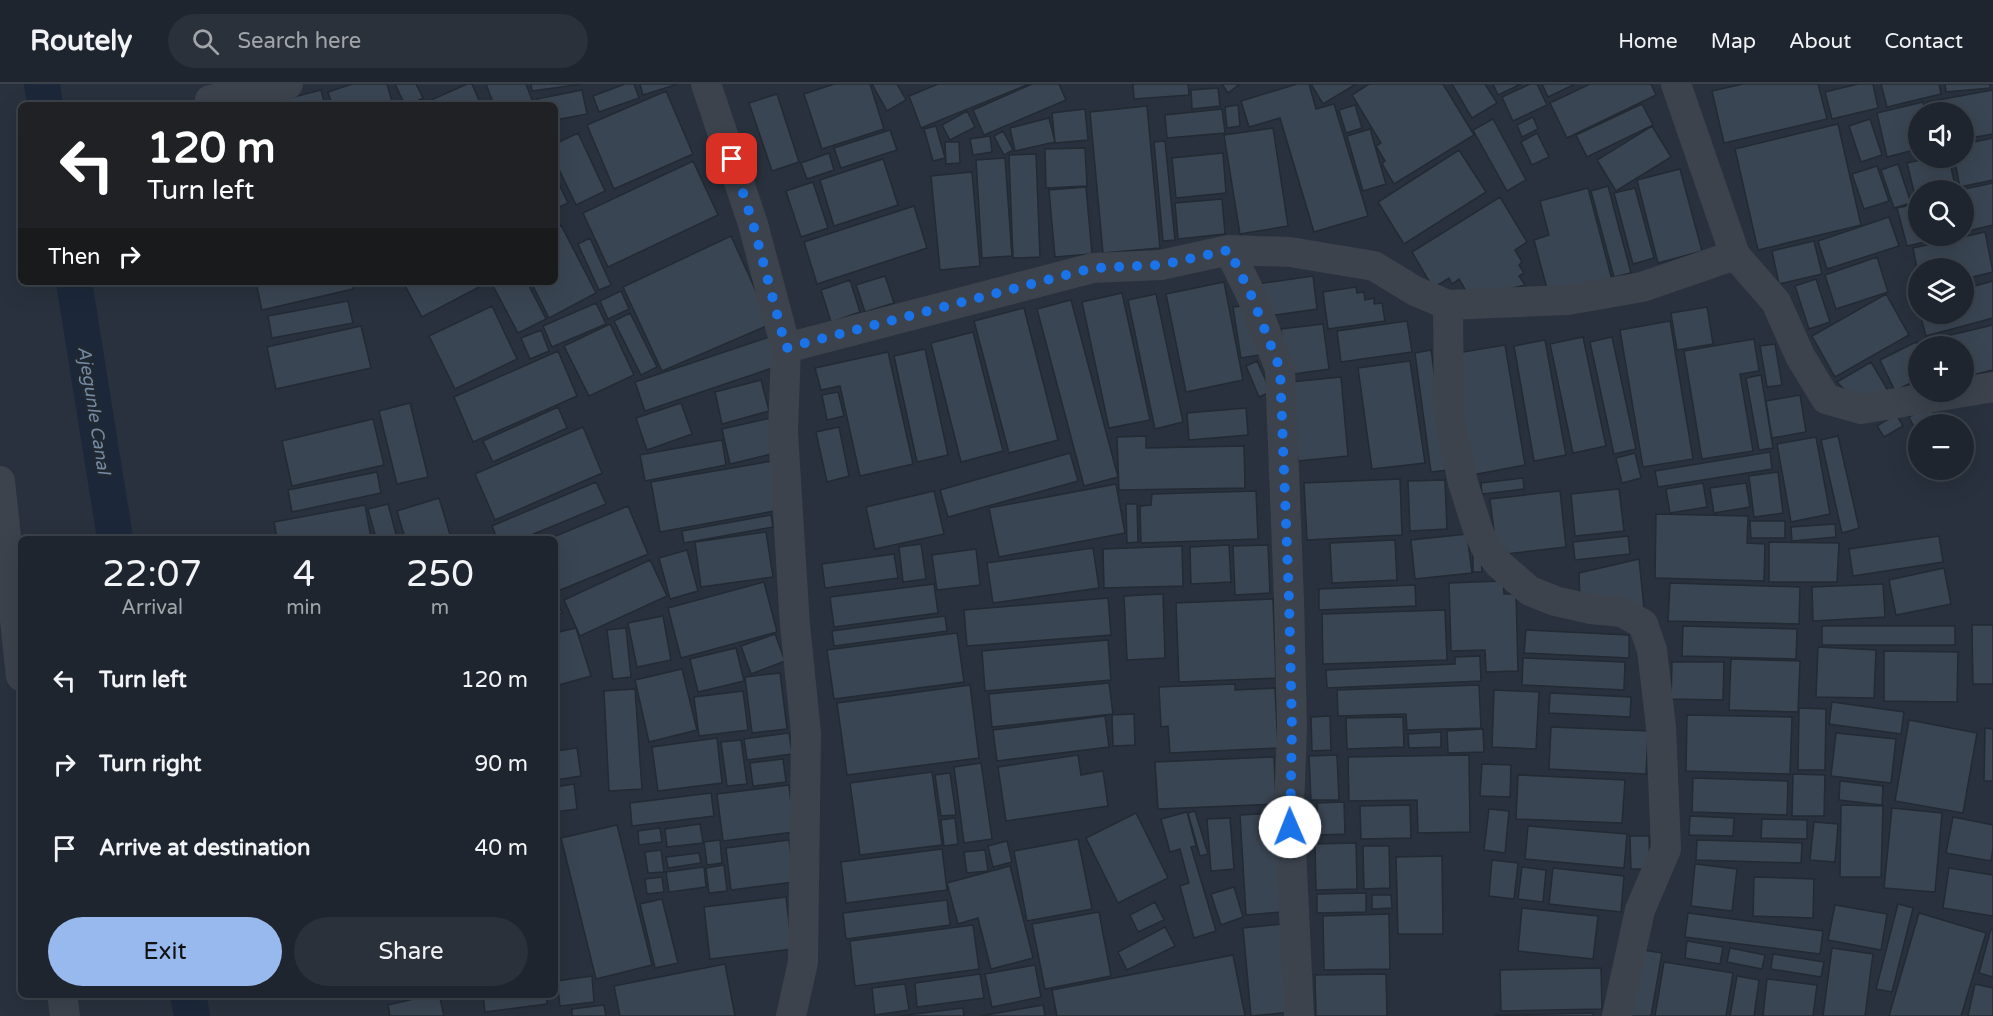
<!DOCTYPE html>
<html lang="en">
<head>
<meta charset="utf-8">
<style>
  :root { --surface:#1e252e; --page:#2b313a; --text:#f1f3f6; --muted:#a1a5aa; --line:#3c424a; --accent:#98b9ed }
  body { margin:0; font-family:"Varela Round",sans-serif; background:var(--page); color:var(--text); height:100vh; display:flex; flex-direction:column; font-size:22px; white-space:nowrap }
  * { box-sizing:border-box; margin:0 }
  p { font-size:20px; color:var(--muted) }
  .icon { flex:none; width:33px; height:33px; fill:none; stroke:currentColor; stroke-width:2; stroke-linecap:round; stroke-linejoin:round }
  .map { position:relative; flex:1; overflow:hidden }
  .side { position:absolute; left:18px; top:452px; width:540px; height:462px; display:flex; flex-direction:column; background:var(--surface); border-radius:9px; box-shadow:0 6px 24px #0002,0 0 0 2px var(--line) }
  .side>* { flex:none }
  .banner { position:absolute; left:18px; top:18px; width:540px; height:183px; border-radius:9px; box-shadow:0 6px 24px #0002,0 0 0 2px var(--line); background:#202124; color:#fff; overflow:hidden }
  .fabs { position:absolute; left:1908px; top:18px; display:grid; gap:12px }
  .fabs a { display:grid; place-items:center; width:66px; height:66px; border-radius:50%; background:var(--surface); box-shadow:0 6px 24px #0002,0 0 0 2px var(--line); font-size:30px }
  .pin { position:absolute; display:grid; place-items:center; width:51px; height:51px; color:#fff; margin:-26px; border-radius:12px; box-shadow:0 3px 9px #0006 }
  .me { position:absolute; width:66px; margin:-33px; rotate:359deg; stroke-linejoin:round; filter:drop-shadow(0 0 4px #0008) }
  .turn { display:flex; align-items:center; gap:21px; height:126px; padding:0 30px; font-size:27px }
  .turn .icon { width:78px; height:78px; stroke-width:2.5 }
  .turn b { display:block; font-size:42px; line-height:51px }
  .then { display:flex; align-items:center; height:57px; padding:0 30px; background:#0003; gap:12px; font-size:22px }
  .eta { display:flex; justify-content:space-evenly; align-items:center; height:102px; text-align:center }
  .eta b { font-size:36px; font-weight:600; line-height:42px }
  .action { display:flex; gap:12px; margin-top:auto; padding:12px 30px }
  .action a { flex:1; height:69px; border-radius:36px; background:var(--accent); color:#111; font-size:24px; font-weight:600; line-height:69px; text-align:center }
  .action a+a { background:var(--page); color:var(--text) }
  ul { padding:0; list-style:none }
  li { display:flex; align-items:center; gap:18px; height:84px; padding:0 30px }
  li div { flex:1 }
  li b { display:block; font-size:22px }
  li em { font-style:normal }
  header { display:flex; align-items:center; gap:36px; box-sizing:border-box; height:84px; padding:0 30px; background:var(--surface); border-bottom:2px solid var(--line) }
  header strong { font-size:28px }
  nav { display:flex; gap:33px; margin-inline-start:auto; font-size:21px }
  .search { width:420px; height:54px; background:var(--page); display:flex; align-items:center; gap:15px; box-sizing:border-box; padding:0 21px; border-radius:33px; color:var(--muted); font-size:22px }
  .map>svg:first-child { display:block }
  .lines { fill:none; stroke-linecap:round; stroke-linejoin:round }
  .canal { stroke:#1c283a; stroke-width:36 }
  .building { fill:#3a4553; stroke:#222a34; stroke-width:1.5 }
  .minor { stroke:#3c434d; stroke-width:30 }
  .route { stroke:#1a73e8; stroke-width:10; stroke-dasharray:0 18 }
  .labels { text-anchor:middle; stroke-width:6; stroke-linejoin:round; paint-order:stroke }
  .water-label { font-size:18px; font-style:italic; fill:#7589a3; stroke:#202832 }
</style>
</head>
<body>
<header>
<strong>Routely</strong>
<div class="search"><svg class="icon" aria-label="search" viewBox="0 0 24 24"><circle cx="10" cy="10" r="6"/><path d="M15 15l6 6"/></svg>Search here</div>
<nav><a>Home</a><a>Map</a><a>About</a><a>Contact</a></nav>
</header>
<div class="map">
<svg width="1993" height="932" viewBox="0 0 1993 932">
  <rect width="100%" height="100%" fill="#28313d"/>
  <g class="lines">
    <!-- canal -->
    <path class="canal" d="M42,0l3,21
      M74,198l41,256
      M188,910l4,22"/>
  </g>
  <!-- building -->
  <path class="building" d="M352,0h35l6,21h-61l-4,-13z
    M395,0h21l7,14 -13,7h-5z
    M467,0h5l9,21h-50l-2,-4z
    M486,0h40l8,21h-40z
    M531,0h51l-50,7z
    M625,0h9l5,14 -40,14 -6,-16z
    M640,0h38l-35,11z
    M834,0h36l14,45 -62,20 -18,-55z
    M872,0h25l9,16 -19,11z
    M938,0h91l-108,44 -12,-32z
    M1032,0h27l7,16 -82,35 -11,-25z
    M1133,0h55l1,11 -55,4z
    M1222,0h18l-12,9z
    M1297,0h12l7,25 18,-5 34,112 -54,16 -34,-114 -31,9 -8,-26z
    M1311,0h45l-33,20z
    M1369,0h74l31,51 -80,49 -12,-20 3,-3 -9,-15 5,-3 -29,-48z
    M1452,0h33l12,19 -25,15z
    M1493,0h28l-23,11z
    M1530,0h7l10,21 -34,16 -11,-24z
    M1542,0h33l-27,13z
    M1590,0h61l5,11 -89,43 -17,-35z
    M1743,0h75l9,35 -103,24 -12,-52z
    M1858,0h15l5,24 -46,11 -7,-27z
    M1881,0h58l2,10 -54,13z
    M1945,0h45v4l-44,4z
    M1218,4l2,18 -28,3 -1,-19z
    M321,6l4,15h-54l-1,-2z
    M582,6l5,24 -32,6v-15h-17l-1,-6z
    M1993,6v44l-29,5v-27h-35l-2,-10z
    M666,7l27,63 -79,35 -27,-64z
    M777,10l22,68 -27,9 -23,-68z
    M1923,18l2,10h-7v37l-31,8 -10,-44z
    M1642,20l11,21 -66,32 -11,-22z
    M1238,21l2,21 -13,2 -2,-21z
    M1355,21l7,23 -16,5 -7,-23z
    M1147,22l13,142 -57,5 -13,-141z
    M1085,25l3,31 -33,3 -3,-30z
    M1222,25l3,24 -58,5 -2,-23z
    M967,27l8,16 -25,13 -8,-15z
    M1533,33l5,12 -16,8 -5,-12z
    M1049,34l6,24 -40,9 -5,-23z
    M1493,35l33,61 -19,11 -34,-61z
    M1870,35l12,36 -21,7 -12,-36z
    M1838,40l23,101 -103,25 -23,-101z
    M936,42l9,32 -12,3 -9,-32z
    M1652,42l19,31 -55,34 -19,-31z
    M1273,44l15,98 -48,8 -16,-99z
    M1370,45l16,55 -23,7 -16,-55z
    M890,46l7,20 -56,18 -7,-20z
    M1003,47l10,19 -9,5 -10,-19z
    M578,49l27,58 -29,14 -21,-44v-17z
    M1537,49l12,24 -17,8 -11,-23z
    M990,52l2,16 -19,3 -3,-16z
    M1993,54v42l-33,7 -6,-29h10v-14z
    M1165,57l10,99 -12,1 -9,-99z
    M945,58h14l1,21 -14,1z
    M1085,64l2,38 -41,2 -1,-39z
    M1459,66l27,42 -82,52 -26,-42z
    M829,69l5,17 -27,9 -6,-16z
    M1223,69l3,40 -50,5 -4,-40z
    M1036,70l4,103 -27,1 -4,-103z
    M1005,74l7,98 -30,2 -6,-98z
    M1930,74h19l7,32h-38v46h33l-44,10 -10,-38 20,-4 -10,-41z
    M883,75l15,46 -64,21 -14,-46z
    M693,77l25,54 -110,52 -25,-54z
    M1898,80l13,39 -17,5 -13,-38z
    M1877,82l12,35 -25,8 -12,-35z
    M1680,85l22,82 -44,12 -21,-83z
    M972,88l8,94 -40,4 -9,-94z
    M555,92l13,27 -13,6z
    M813,98l15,46 -27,9 -15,-46z
    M1993,99v42l-29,7v-42h-4z
    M1608,102l23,87 -17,4 -23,-86z
    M1086,103l6,67 -37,3 -6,-67z
    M1588,104l24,92 -63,16 -15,-56 15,-5 -9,-34z
    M1635,104l19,70 -21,6 -19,-71z
    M1500,113l27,45 -12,8 7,12 -3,3 5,8 -5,3 6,9 -36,9 -20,2 -10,-17 -7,5 -3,-6 -16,10 -21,-36z
    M1222,115l3,35 -47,5 -3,-36z
    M914,122l13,42 -110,36 -13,-42z
    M1889,133l10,29 -72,23 -9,-28z
    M561,141l35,68 -47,25 -18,-36h24v-54z
    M1985,148l8,40 -29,7v-11h-46v5l-5,-25z
    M731,152l40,88 -109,47 -39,-84z
    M590,154l21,47 -12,5 -21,-46z
    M1814,157l8,33 -43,10 -7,-33z
    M1877,173l11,35 -52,17 -11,-34z
    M885,192l9,27 -29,9 -9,-27z
    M1313,192l4,33 -55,8 -5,-33z
    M1816,195l14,43 -21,7 -14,-43z
    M850,196l10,32 -29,10 -10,-32z
    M1993,197v37l-67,18 -6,-22h44v-25z
    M256,198h95l2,7 -91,21z
    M403,198h76l2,4 -59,31z
    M491,198h36l19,37 -28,14z
    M1224,198l19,98 -57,12 -20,-98z
    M1356,203l1,6 7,-1 1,8 9,-2v6l8,-1 3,18 -57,8 -5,-37z
    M621,207l8,18 -21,10 -8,-18z
    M1122,209l28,127 -41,8 -27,-126z
    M1156,210l27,128 -28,7 -27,-129z
    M1886,210l23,41 -74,42 -23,-41z
    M1071,216l47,177 -34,9 -47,-177z
    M348,217l5,22 -81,15 -4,-22z
    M596,219l10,21 -54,23 -9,-21z
    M1251,221l8,50 -18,3 -8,-51z
    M492,222l25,53 -62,30 -26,-53z
    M1707,223l6,37 -36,6 -6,-37z
    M1024,224l34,132 -49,13 -35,-132z
    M630,229l27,54 -16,8 -27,-54z
    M1407,237l5,31 -71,10 -4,-31z
    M1670,237l23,138 -50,8 -23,-137z
    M610,240l24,51 -45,21 -25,-50z
    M1323,240l6,45 -42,6 -6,-46z
    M1993,241v45l-29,7v-31h-38l-1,-5z
    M361,242l10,42 -95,21 -9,-42z
    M541,246l8,21 -19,8 -9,-21z
    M973,248l30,119 -42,11 -30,-119z
    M769,253l9,29 -133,45 -10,-29z
    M1583,253l23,109 -33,7 -23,-109z
    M1612,253l24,112 -22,5 -24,-112z
    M1754,255l5,32 -19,3 13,77 -51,8 -18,-108z
    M1545,256l21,115 -32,6 -20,-115z
    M1916,258l3,4 -1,33 -23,12 -15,-31z
    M1775,260l7,41 -15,2 -7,-41z
    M1505,261l20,120 -53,10 -21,-121z
    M925,265l23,106 -31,7 -23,-106z
    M1431,266l17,120 -17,2 -16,-119z
    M558,267l19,45 -104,46 -19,-45z
    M888,268l25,112 -53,12 -20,-90 -19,4 -6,-22z
    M1257,277l14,31 -12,5 -13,-31z
    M1410,277l15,102 -53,6 -14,-101z
    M1871,278l19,32 -35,7 -18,-19z
    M1761,291l12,73 -14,2 -13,-72z
    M1341,293l7,79 -50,5 -7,-79z
    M761,296l8,31 -47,13 -7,-32z
    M838,308l6,24 -17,4 -5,-25z
    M1800,311l6,37 -34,6 -6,-37z
    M410,319l18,74 -31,7 -18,-73z
    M681,319l11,31 -45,16 -11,-32z
    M1929,321l6,10 -21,12 -5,-10z
    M558,323l9,21 -74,34 -10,-21z
    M1246,324l2,27 -59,5 -2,-27z
    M1896,330l7,12 -19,11 -7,-11z
    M771,334l8,34 -49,12 -8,-35z
    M373,335l11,46 -92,21 -10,-45z
    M583,343l19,46 -107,47 -20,-46z
    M839,343l10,49 -22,6 -11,-50z
    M1146,352v12l98,-2 1,42 -126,2 -2,-53z
    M1838,352l21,92 -17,5 -21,-93z
    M1816,353l14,77 -39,8 -14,-78z
    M722,356l4,25 -81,16 -5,-26z
    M1770,368l2,17 -114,18 -3,-16z
    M1070,369l8,28 -130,36 -8,-27z
    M1635,369l6,25 -19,5 -6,-25z
    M772,377l8,49 -120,22 -9,-50z
    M377,388l4,21 -89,19 -4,-22z
    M1778,388l5,41 -29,4 -5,-41z
    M1523,394l1,11 -42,5 -1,-11z
    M1400,395l2,56 -95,5 -3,-57z
    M1445,396l2,49 -37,2 -2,-50z
    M596,398l10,22 -82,34h-27l-5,-12z
    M1703,399l4,24 -37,6 -4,-24z
    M1746,399l4,24 -36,6 -4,-25z
    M1116,400l9,49 -126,24 -10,-49z
    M1619,405l5,42 -49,5 -4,-42z
    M934,407l10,43 -69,15 -9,-42z
    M1256,407l2,48 -117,4 -1,-37 11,-1 1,-11z
    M1560,407l6,56 -69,8 -7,-56z
    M439,414l12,40h-46l-8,-27z
    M388,420l9,34h-21l-8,-29z
    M1126,420h11l1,38 -11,1z
    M365,421l6,33h-94l-3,-16z
    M628,422l20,48 -90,37 -3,-7v-46h-4z
    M1656,430l92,2 -1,27 18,1 -1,37 -109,-3z
    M771,431l2,12 -89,16 -2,-12z
    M1750,437h35v17h-34z
    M1835,440l1,13 -44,4 -1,-14z
    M766,448l7,45 -72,10 -6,-45z
    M1467,450l5,39 -57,6 -4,-39z
    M1628,452l2,18 -55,6 -2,-18z
    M1939,452l4,26 -90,14 -4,-27z
    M1395,456l2,40 -65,3 -2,-40z
    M1769,458l70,1 -2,39h-68z
    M921,460l5,35 -23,3 -4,-35z
    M1229,461l2,37 -40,2 -1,-37z
    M1268,461l2,48 -35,2 -2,-49z
    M1182,462l1,40 -79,2 -1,-39z
    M1093,464l6,40 -106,15 -6,-40z
    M976,465l4,36 -43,5 -5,-35z
    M687,466l11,41 -28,8 -11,-41z
    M894,470l4,24 -73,10 -3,-24z
    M1481,471l1,17h-9v-16z
    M1639,475l5,49 -64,-5 -1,-30z
    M650,476l17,36 -87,40 -16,-36z
    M1944,484l7,36 -55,11 -7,-35z
    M1503,497l1,13h12l2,77 -32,1 -1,-22 -34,1 -2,-68z
    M764,498l13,50 -96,26 -13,-50z
    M1670,499l130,4 -1,37 -131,-3z
    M934,500l4,29 -104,14 -4,-30z
    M1883,500l2,33 -72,4 -1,-34z
    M1415,501l1,21 -97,4v-21z
    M1163,510l2,64 -38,2 -3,-64z
    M555,512l7,17 -7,3z
    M1108,514l3,37 -144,11 -3,-36z
    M1273,515l3,79 -97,4 -3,-79z
    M1445,526l2,50 -124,4 -1,-50z
    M663,532l8,44 -34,7 -9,-44z
    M945,532l2,15 -113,15 -2,-15z
    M1972,541h21v59h-20z
    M1683,542l114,3 -1,30 -114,-3z
    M1822,542h133v19h-133z
    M576,544l15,48 -36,10v-53z
    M626,544l5,49 -18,2 -6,-49z
    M1526,546l103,5v23l-105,-5z
    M957,549l7,49 -130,17 -7,-49z
    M775,550l10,27 -34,13 -10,-28z
    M1108,556l3,40 -126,11 -3,-40z
    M1818,563l58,3 -2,48 -58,-1z
    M736,564l8,33 -46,11 -8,-33z
    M1884,567l74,1 -1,50 -73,-1z
    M1480,572l1,25 -154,7 -1,-18 129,-6v-7z
    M1523,574l102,4 -1,28 -102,-5z
    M1731,575l69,2 -2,51 -69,-2z
    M1672,578h52l-1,38 -52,-1z
    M682,585l15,61 -48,12 -14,-62z
    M780,589l7,56 -35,4 -7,-56z
    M1109,599l4,31 -121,13 -3,-33z
    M1235,600v6l40,-2 3,60 -108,5 -2,-27 -7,1 -2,-40z
    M970,601l9,73 -132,17 -10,-72z
    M1479,601l2,43 -74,2 -1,-16 -68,2 -1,-26z
    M635,605l7,100 -33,2 -5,-100z
    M1494,606l45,2 -3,57 -44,-2z
    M743,607l5,39 -49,6 -5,-39z
    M1550,609l81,4 -1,20 -81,-4z
    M1832,618l72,10 -3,22 -72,-10z
    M1799,624l27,1 -1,61h-27z
    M1134,630l1,31 -22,1 -1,-31z
    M1687,631l105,2 -2,57 -104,-3z
    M1105,632l4,31 -112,14 -4,-31z
    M1330,632l1,34 -19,1 -1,-34z
    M1403,633l1,30 -57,2 -1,-31z
    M1909,636l68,13 -14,80 -68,-12z
    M1551,643l97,4 -2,43 -97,-5z
    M1985,644l8,1v52h-9z
    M1483,645l1,23 -36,1 -1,-22z
    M1441,648v15l-32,1 -1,-14z
    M789,649l3,21 -45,6 -3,-21z
    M1836,649l60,6 -5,44 -60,-7z
    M717,654l5,45 -64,8 -6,-44z
    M741,656l6,44 -20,2 -6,-44z
    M577,664l4,28 -26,4v-29z
    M1078,671l3,20 22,-4 5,35 -102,15 -8,-54z
    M1337,671l2,45h-28l-2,-44z
    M1469,671l1,77 -52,1 -1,-33 -68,1 -1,-44z
    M1274,673l2,47 -118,5 -3,-47z
    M783,675l3,23 -33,4 -3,-23z
    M981,679l11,76 -28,4 -10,-76z
    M1482,680l29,1 -1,32 -30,-1z
    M932,688l10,73 -82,10 -10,-72z
    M950,689l6,42 -15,1 -6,-41z
    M1793,690l32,1 -1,41h-32z
    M1518,691l107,5 -3,43 -106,-4z
    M1693,694l95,3 -1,34 -95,-3z
    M1840,697l43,5 -1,19 -43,-5z
    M574,700l3,25 -22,3v-25z
    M789,701l5,47 -71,9 -6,-47z
    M711,709l3,23 -82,10 -2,-23z
    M1344,718l1,32 -27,1 -1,-32z
    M1410,721l1,33 -50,1 -1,-33z
    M1841,721l42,1 -2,71h-41z
    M1892,724l50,5 -7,79 -51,-4z
    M1489,725l20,2 -4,42 -21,-3z
    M1195,727l13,43 -8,2 -12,-43z
    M1187,728l9,34 -5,1 25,84 -22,7 -14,-52 9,-3 -9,-34 -10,3 -9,-33z
    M1136,729l32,65 -50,25 -32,-65z
    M1275,729l6,99 -35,3 -6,-100z
    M1690,732l44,2 -1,18 -44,-1z
    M1953,733l40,8v23l-2,13 -45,-8z
    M955,734l3,26 -14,2 -3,-26z
    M1230,734l4,51 -23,2 -4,-52z
    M1762,735l45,1v19l-46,-1z
    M1814,738l24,2 -3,38 -25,-2z
    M700,740l3,19 -36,4 -2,-18z
    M617,741l35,140 -56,14 -35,-141z
    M1528,742l99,8 -3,34 -99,-9z
    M660,744l2,14 -23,3 -1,-14z
    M1630,752h19l1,33h-19z
    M1078,755l14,70 -65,12 -13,-70z
    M720,756l2,23 -15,2 -3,-23z
    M789,756l5,42 -63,8 -5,-42z
    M1697,756l105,3 -1,20 -105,-3z
    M1007,757l5,21 -19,5 -5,-21z
    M1356,759l1,46 -41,1 -1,-46z
    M1363,762h26l1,42 -26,1z
    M942,765l5,41 -101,13 -5,-41z
    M661,766l3,22 -16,1 -3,-21z
    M985,766l3,21 -21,2 -3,-21z
    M699,769l2,10 -33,5 -2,-11z
    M1442,772l1,78h-45l-2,-77z
    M1492,776l26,3 -4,36 -25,-3z
    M1695,780l42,5 -5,42 -41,-5z
    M724,781l3,26 -18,2 -3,-25z
    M1010,782l23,92 -42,11 -13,-51 -20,6 -11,-41z
    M704,783l2,20 -37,5 -3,-20z
    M1522,783l24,3 -3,32 -25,-3z
    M1553,784l71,8 -3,36 -72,-8z
    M1949,784l44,7v41l-50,-8z
    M662,793l2,15 -17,2 -2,-15z
    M1754,793l60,2 -1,39 -60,-2z
    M1234,803l9,30 -22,8 -10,-31z
    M1366,809v19l-49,1v-19z
    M1372,811h19l1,13 -20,1z
    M786,813l6,52 -82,10 -6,-52z
    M662,815l16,64 -23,5 -15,-64z
    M947,816l3,25 -104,14 -3,-26z
    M1155,818l9,18 -26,12 -8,-17z
    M1898,820l15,4 -21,84 -16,-3z
    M1835,821l52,9 -6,36 -53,-10z
    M1522,824l76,8 -5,43 -75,-8z
    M1099,828l12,64 -66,13 -13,-65z
    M1688,829l135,18 -3,23 -135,-17z
    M1919,829l67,20 -25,83h-72z
    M1389,830l1,55 -66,1 -1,-54z
    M1283,840l9,88 -41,4 -8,-88z
    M973,841l6,44 -124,17 -5,-45z
    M1165,843l10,19 -48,24 -9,-18z
    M1991,845l2,1v47l-14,-4z
    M1687,857l36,6 -3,17 -35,-6z
    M1730,864l35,7 -3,14 -35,-7z
    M1832,864l41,6 -8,62h-42z
    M1637,865l25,4 -11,63h-25z
    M1773,870l51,8 -3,15 -50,-8z
    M1233,871l12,61h-188l-5,-26z
    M1664,878l69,11 -7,43h-71z
    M725,880l10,52h-115l-6,-30z
    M1035,881l6,32 -49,10 -7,-33z
    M1601,884l1,41 -101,2 -1,-41z
    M980,890l4,24 -67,9 -2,-24z
    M1386,890l1,42h-71l-1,-41z
    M592,892l2,26 -34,4 -3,-25z
    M1737,892l22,4 -5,36h-24z
    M1767,895l50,6 -4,31h-50z
    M905,900l4,26 -34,5 -3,-27z
    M1975,900l18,4v28h-25z
    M435,910h4l5,22h-54l-2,-11z
    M483,910h63l1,10 -62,8z
    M604,921l2,11h-34v-7z
    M1043,921l2,11h-65z
    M963,924l1,8h-65z
    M1593,929v3h-98v-1z"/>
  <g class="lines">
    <!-- minor -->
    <path class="minor" d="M706,0l47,140 33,124 -3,84 12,193 11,108 -3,229 -12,54
      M1676,0l59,171 41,47 24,54 26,43 35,10 132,-22
      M210,16l78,-16
      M1229,166l23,47 28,72 9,230 3,129 -3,78 10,210
      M1448,221l1,111 14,67 15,47 8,18 14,17 30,26 25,10 35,8 32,3 21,12 9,26 9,77 5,122 -26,61 -23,106
      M786,264l307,-80 68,-3 68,-15 61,2 84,14 41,25 33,14 120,-5 74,-13 93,-32
      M0,397l21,195
      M62,910l3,22"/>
  </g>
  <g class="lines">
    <!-- route -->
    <path class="route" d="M732,75l21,65 33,124 307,-80 68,-3 68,-15 23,47 28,72 9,230 3,129 -2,99"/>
  </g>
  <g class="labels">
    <!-- water labels -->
    <g class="water-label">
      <text transform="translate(94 326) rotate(81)" y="6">Ajegunle Canal</text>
    </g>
  </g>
</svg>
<div class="fabs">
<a><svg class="icon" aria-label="sound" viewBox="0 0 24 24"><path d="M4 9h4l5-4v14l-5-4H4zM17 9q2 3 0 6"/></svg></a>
<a><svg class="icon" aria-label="search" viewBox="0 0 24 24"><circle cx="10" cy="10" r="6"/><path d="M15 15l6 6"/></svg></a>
<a><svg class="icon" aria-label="layers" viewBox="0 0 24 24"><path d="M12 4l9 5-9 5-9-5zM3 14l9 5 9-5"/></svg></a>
<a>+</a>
<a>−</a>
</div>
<div class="pin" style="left:732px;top:75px;background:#d93025"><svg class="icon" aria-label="arrive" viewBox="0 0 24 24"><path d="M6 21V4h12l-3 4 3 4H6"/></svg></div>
<svg class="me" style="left:1290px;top:743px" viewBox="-20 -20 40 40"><circle r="19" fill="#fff"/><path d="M0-13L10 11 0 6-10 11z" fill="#1a73e8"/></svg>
<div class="banner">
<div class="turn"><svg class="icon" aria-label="left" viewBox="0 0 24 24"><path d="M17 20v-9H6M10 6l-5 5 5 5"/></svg><div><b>120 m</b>Turn left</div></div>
<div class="then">Then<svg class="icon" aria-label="right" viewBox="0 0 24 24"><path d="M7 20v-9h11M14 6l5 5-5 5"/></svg></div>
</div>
<section class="side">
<div class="eta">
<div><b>22:07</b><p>Arrival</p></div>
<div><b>4</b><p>min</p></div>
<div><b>250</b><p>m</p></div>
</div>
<ul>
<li><svg class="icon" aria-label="left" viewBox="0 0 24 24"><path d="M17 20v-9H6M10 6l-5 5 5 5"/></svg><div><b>Turn left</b></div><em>120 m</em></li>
<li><svg class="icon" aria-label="right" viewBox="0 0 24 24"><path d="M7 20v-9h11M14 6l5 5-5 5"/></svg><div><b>Turn right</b></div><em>90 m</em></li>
<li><svg class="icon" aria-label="arrive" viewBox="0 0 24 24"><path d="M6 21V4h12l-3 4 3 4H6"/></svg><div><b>Arrive at destination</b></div><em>40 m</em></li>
</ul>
<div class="action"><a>Exit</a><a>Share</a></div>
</section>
</div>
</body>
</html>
